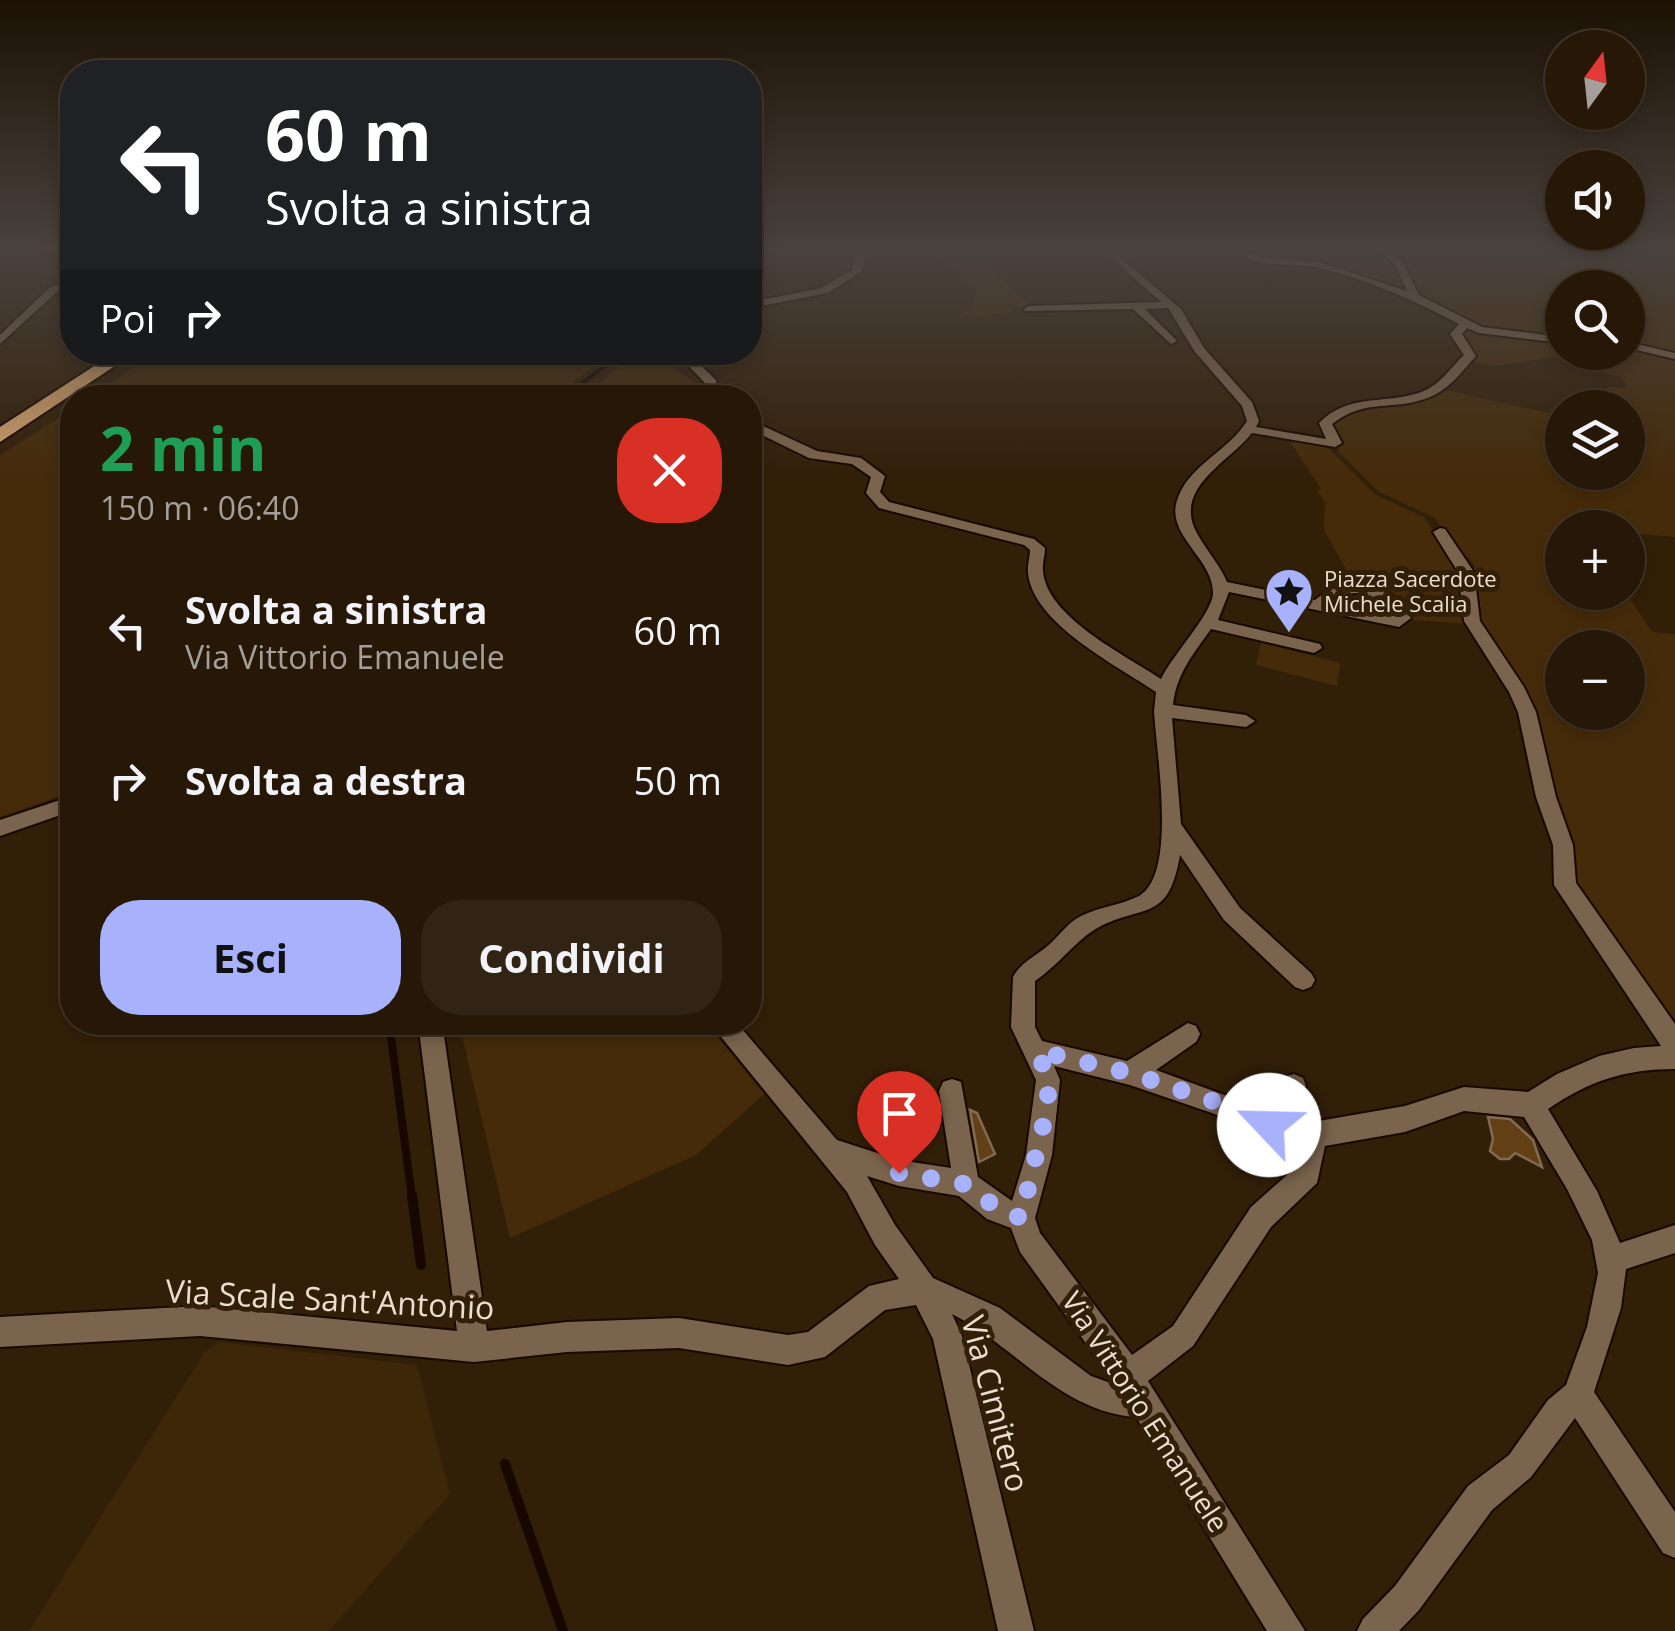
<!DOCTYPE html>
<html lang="it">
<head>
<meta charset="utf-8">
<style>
  :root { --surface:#261706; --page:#322414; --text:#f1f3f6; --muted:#a49f9b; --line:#423628; --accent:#a7b1fc }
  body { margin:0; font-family:"Open Sans",sans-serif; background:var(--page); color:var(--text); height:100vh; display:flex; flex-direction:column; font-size:38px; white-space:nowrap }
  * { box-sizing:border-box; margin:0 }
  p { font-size:32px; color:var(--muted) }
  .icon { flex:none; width:55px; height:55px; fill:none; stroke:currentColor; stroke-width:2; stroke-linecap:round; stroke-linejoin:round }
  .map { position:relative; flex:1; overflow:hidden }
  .drawer { position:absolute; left:60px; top:385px; width:702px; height:650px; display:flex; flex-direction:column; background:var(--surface); border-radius:40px; box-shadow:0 5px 15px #0003,0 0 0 2px var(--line) }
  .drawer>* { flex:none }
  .hud { position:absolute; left:60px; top:60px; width:702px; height:305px; border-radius:40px; box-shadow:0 5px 15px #0003,0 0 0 2px var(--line); background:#202124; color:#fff; overflow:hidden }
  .needle { width:65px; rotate:15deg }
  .tools { position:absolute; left:1545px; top:30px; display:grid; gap:20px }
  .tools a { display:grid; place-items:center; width:100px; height:100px; border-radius:50%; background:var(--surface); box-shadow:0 5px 15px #0003,0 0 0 2px var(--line); font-size:50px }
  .pin { position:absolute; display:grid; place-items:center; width:85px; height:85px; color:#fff; margin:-102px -42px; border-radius:50% 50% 50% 0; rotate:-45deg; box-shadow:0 0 10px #0007 }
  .pin .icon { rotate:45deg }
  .me { position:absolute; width:110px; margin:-55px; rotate:294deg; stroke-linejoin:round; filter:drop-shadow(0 0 8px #0008) }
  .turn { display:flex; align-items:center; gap:35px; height:210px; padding:0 40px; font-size:45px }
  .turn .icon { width:130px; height:130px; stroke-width:2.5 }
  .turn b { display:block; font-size:70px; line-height:85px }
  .then { display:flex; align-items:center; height:95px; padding:0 40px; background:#0003; gap:20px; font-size:38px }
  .round { display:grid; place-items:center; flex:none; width:105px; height:105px; border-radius:40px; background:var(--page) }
  .overview { display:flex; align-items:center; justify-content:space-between; height:170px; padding:0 40px }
  h1 { font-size:60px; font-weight:700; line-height:75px; color:#1e9e55 }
  .cta { display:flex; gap:20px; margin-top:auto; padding:20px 40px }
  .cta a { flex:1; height:115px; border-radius:40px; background:var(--accent); color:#111; font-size:40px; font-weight:700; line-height:115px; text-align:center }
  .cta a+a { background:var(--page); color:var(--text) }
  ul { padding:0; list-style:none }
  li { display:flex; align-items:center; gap:30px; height:150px; padding:0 40px }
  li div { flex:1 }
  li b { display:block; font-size:38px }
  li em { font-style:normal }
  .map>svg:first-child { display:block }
  .built { fill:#3e2608 }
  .green { fill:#452b0a; fill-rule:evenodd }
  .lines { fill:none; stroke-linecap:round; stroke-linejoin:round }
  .stream-far2 { stroke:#170700; stroke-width:4 }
  .stream-far1 { stroke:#170700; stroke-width:8 }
  .stream { stroke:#170700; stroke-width:10 }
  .building { fill:#623f15; stroke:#826b53; stroke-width:2.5 }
  .minor-casing { stroke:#190800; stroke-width:4 }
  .highway-casing { stroke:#190800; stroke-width:4 }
  .minor { fill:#7b644d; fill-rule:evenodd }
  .highway { fill:#d2a16b; fill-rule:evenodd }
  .route { stroke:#a7b1fc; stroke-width:18; stroke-dasharray:0 32.4 }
  .labels { text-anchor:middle; stroke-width:10; stroke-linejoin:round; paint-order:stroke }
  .far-poi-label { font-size:22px; fill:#ebded0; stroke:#321f08; text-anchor:start }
  .street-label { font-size:28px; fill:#ebded0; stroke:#321f08 }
  .near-street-label { font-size:32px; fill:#ebded0; stroke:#321f08 }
</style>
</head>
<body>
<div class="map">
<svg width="1675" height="1631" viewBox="0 0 1675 1631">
  <rect width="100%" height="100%" fill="#321f08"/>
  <!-- built -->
  <path class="built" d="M219,1342l198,23 33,129 -121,137h-300l175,-278z"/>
  <!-- green -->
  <path class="green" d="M931,250l44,3 56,53h-18l-3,3 5,3 -58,5 13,-7 6,-19z
    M1249,250l17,3 45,-3 5,3 61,-3 19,13 5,22 6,7 -75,-24 -81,-12z
    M1497,250h178v105l-47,-13v-54h-66v51c-49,-2 -101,-10 -142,-42 -7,-6 -11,-18 -15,-27l3,-2 -5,-4 77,4 -6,-9z
    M1467,327l31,8 64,6v11h66v-6l47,13v178l-47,-4v-5h-66v64l64,1 26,39 23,2v402l-98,-139 -38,-175 -59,-93 -11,-56 6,-6 -6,-9 -13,-6 -21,-34 -56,-26 -41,-41 2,-12 -11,-13 16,-16 96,-21 121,27v56h66v-64l-14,-1 -14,-11 9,-10 16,3 2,-5 -7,-7c-20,-3 -28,-16 -44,-20 -29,-6 -67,16 -104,4l3,-9 -15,-18zM1562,648h66v64h-66z
    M156,352h456v1l-60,44h-461z
    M634,353h30l10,16 22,14 -1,14 -105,-4z
    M72,410v382l-72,25v-362z
    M1287,437l40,10 49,48 48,22 38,57 6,50 -55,-4c-14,-27 -37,-34 -64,-45l-25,-45 1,-28 -8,-11 4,-2z
    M1261,643l79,20 -3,23 -81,-21z
    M459,1023h247l58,71 -68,61 -186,83z"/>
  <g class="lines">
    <!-- stream-far2 -->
    <path class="stream-far2" d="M563,398l60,-46"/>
    <!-- stream-far1 -->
    <path class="stream-far1" d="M389,1022l23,176"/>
    <!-- stream -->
    <path class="stream" d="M412,1195l9,70
      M505,1464l58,167"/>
  </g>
  <!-- building -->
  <path class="building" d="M970,1110l7,3 18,41 -16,8z
    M1488,1117l22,2 23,21 9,27 -27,-14 -6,6h-9l-10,-8 3,-12z"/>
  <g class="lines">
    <!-- minor casing -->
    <g class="minor-casing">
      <path id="minor" d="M856,250h10l-4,21 -34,22 -78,15v-6l71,-14 31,-18z
        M1102,250h10l69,59 23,39 48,54 7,19 -3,6 70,12 -7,-16c29,-29 60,-19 96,-29 24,-6 33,-24 49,-39l-14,-21 9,-10c-44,-23 -90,-44 -139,-56 -30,-6 -66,1 -90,-18h11l15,6 63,6 88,29 -12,-26 -19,-15h11l15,11 17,34 63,32 80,10v6l-83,-10 -12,-5 -5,6 14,22c-15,16 -25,32 -46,41 -35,15 -64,0 -98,27l10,19 -7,4 -83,-14c-25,31 -81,56 -54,102 9,16 22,30 29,47l88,18c31,-26 78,-21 96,18l-12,9 -170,-35 -11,28 102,24 2,4 -8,5 -103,-24c-17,24 -35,45 -38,76l73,10 9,6 -9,6 -74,-9 9,106 59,84 71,65 4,7 -4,7 -8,3 -8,-3 -71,-67 -44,-65c-12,71 -39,47 -86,75 -19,12 -38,37 -59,51v46l7,14 85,20 61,-38 8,3 4,8 -4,8 -40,28 104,38 7,-27 27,-7 9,4 3,8 -3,8 -16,5 -4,19 30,4 92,-16 59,-19 64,5 29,-18 42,-18 35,-8 27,-2 -107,-161 -1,-40 -17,-48 -18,-85 -9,-20 -45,-71 -6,-49 -25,-40 7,-4 5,1 29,43 6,49 44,66 12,25 20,85 17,48 3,38 99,141v45c-50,0 -86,12 -127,40l49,82 23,52 55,-18v28l-49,16 -5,39 -27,84 81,120v46l-12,-5 -88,-135 -44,59 -39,33 -73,100 -20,21h-42l6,-12 32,-33 73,-100 41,-31 39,-55 18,-15 21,-58 11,-54 -6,-33 -25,-51 -43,-72 -60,-6 -59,21 -80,14 -8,37 -46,44 -78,119 -45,35 157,250h-38l-131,-214c-75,-5 -121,-71 -184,-103l10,22 72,295h-36l-65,-292 -17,-34 -31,5 -60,47 -37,8 -109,-17 -112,4 -93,10 -274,-26 -200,11v-30l200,-11 257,25 -39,-309h24l45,309 80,-9 112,-4 109,17 20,-3 61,-46 30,-7 -24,-34 -28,-53 -138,-170h27l101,118 62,20 52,8 -12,-77 4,-9 9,-3 9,3 17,95 34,24 14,-46 10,-75 -25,-53 2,-50c7,-15 27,-23 39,-35 9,-9 17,-20 29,-26 18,-9 40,-11 58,-20 39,-22 17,-145 15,-185l2,-19c-38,-26 -123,-68 -128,-119 -1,-7 2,-16 2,-23l-6,-5 -145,-37 -13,-15 5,-16 -19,-13 -43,-6 -59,-29v-9l67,31 44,7 24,18 -5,16 9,10 145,37 11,9c0,8 -3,16 -2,23 3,46 84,85 118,108 12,-25 50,-64 52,-85 1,-37 -52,-60 -34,-99 13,-31 50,-45 68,-74l-5,-15 -47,-54 -27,-44 -23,1 32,32 -6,3 -38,-35 -108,2 -1,-2 5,-3 132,-4zM1358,593l22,7 14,16 -63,-13 13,-9zM1054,1066l76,19 82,28 75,33 11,1 -2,20 -45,40 -78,119 -41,29 -92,-122 -5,-15 17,-63 8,-75zM867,1176l32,10 60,10 28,23 24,9 9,24 96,133 -25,-9 -91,-68 -67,-30 -38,-53z
        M72,278v7l-15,7 -57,52v-9l49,-47z
        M1628,342l47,11v6l-47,-11z
        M675,352h12l29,28 3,18h-12l-1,-14z
        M72,796v15l-72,25v-16z"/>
    </g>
    <!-- highway casing -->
    <g class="highway-casing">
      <path id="highway" d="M116,352h20l-136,90v-15z"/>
    </g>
    <!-- minor -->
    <use href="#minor" class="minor"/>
    <!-- highway -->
    <use href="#highway" class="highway"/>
  </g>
  <!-- sky -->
  <linearGradient id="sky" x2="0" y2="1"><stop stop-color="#1c1104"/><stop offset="0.52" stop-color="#49423d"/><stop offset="1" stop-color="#49423d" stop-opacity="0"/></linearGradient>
  <rect width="1675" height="478" fill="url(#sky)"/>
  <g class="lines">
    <!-- route -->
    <path class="route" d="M899,1173l66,11 32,24 24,10 27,-113v-25l-10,-29 92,22 86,29 53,23"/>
  </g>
  <!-- icons -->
  <defs>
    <g id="sight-pin" transform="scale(2.5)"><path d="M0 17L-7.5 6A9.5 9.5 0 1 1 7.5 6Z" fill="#a7b1fc" stroke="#321f08"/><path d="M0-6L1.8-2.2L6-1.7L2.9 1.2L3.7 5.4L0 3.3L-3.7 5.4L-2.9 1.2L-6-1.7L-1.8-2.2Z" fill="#111"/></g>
  </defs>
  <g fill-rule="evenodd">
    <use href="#sight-pin" x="1289" y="592"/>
  </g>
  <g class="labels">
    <!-- far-poi labels -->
    <g class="far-poi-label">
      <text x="1324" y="587">Piazza Sacerdote<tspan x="1324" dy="25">Michele Scalia</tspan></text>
    </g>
    <!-- street labels -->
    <g class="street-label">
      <text transform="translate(1145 1412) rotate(57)" y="10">Via Vittorio Emanuele</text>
    </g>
    <!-- near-street labels -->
    <g class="near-street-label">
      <text transform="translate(330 1300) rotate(3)" y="11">Via Scale Sant'Antonio</text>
      <text transform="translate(995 1404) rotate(75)" y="11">Via Cimitero</text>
    </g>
  </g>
</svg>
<div class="tools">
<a><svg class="needle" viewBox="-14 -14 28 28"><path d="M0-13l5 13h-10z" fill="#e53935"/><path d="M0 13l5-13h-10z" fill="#a49f9b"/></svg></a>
<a><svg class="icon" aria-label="sound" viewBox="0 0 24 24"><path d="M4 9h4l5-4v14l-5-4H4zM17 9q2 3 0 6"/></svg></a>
<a><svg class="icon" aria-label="search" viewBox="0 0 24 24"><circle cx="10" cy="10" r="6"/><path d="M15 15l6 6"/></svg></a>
<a><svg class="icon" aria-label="layers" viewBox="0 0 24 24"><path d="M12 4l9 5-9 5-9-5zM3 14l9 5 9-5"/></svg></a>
<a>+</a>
<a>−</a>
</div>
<div class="pin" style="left:899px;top:1173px;background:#d93025"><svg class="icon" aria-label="arrive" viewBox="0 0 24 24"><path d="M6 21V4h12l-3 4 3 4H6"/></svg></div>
<svg class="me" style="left:1269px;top:1125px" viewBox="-20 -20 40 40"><circle r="19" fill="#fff"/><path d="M0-13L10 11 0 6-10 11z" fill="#a7b1fc"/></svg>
<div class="hud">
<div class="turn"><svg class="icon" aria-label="left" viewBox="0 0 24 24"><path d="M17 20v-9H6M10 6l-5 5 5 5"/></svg><div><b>60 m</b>Svolta a sinistra</div></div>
<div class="then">Poi<svg class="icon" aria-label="right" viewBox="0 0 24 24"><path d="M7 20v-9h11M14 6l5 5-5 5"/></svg></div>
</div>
<section class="drawer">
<div class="overview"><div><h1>2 min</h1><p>150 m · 06:40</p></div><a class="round" style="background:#d93025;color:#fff"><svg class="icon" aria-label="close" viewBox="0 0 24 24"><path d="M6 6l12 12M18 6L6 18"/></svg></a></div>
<ul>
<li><svg class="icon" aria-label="left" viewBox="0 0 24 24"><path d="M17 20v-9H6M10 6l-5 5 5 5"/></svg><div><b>Svolta a sinistra</b><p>Via Vittorio Emanuele</p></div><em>60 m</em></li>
<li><svg class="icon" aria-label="right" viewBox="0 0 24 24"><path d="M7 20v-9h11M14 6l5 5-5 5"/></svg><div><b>Svolta a destra</b></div><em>50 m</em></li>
</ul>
<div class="cta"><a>Esci</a><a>Condividi</a></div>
</section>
</div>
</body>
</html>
